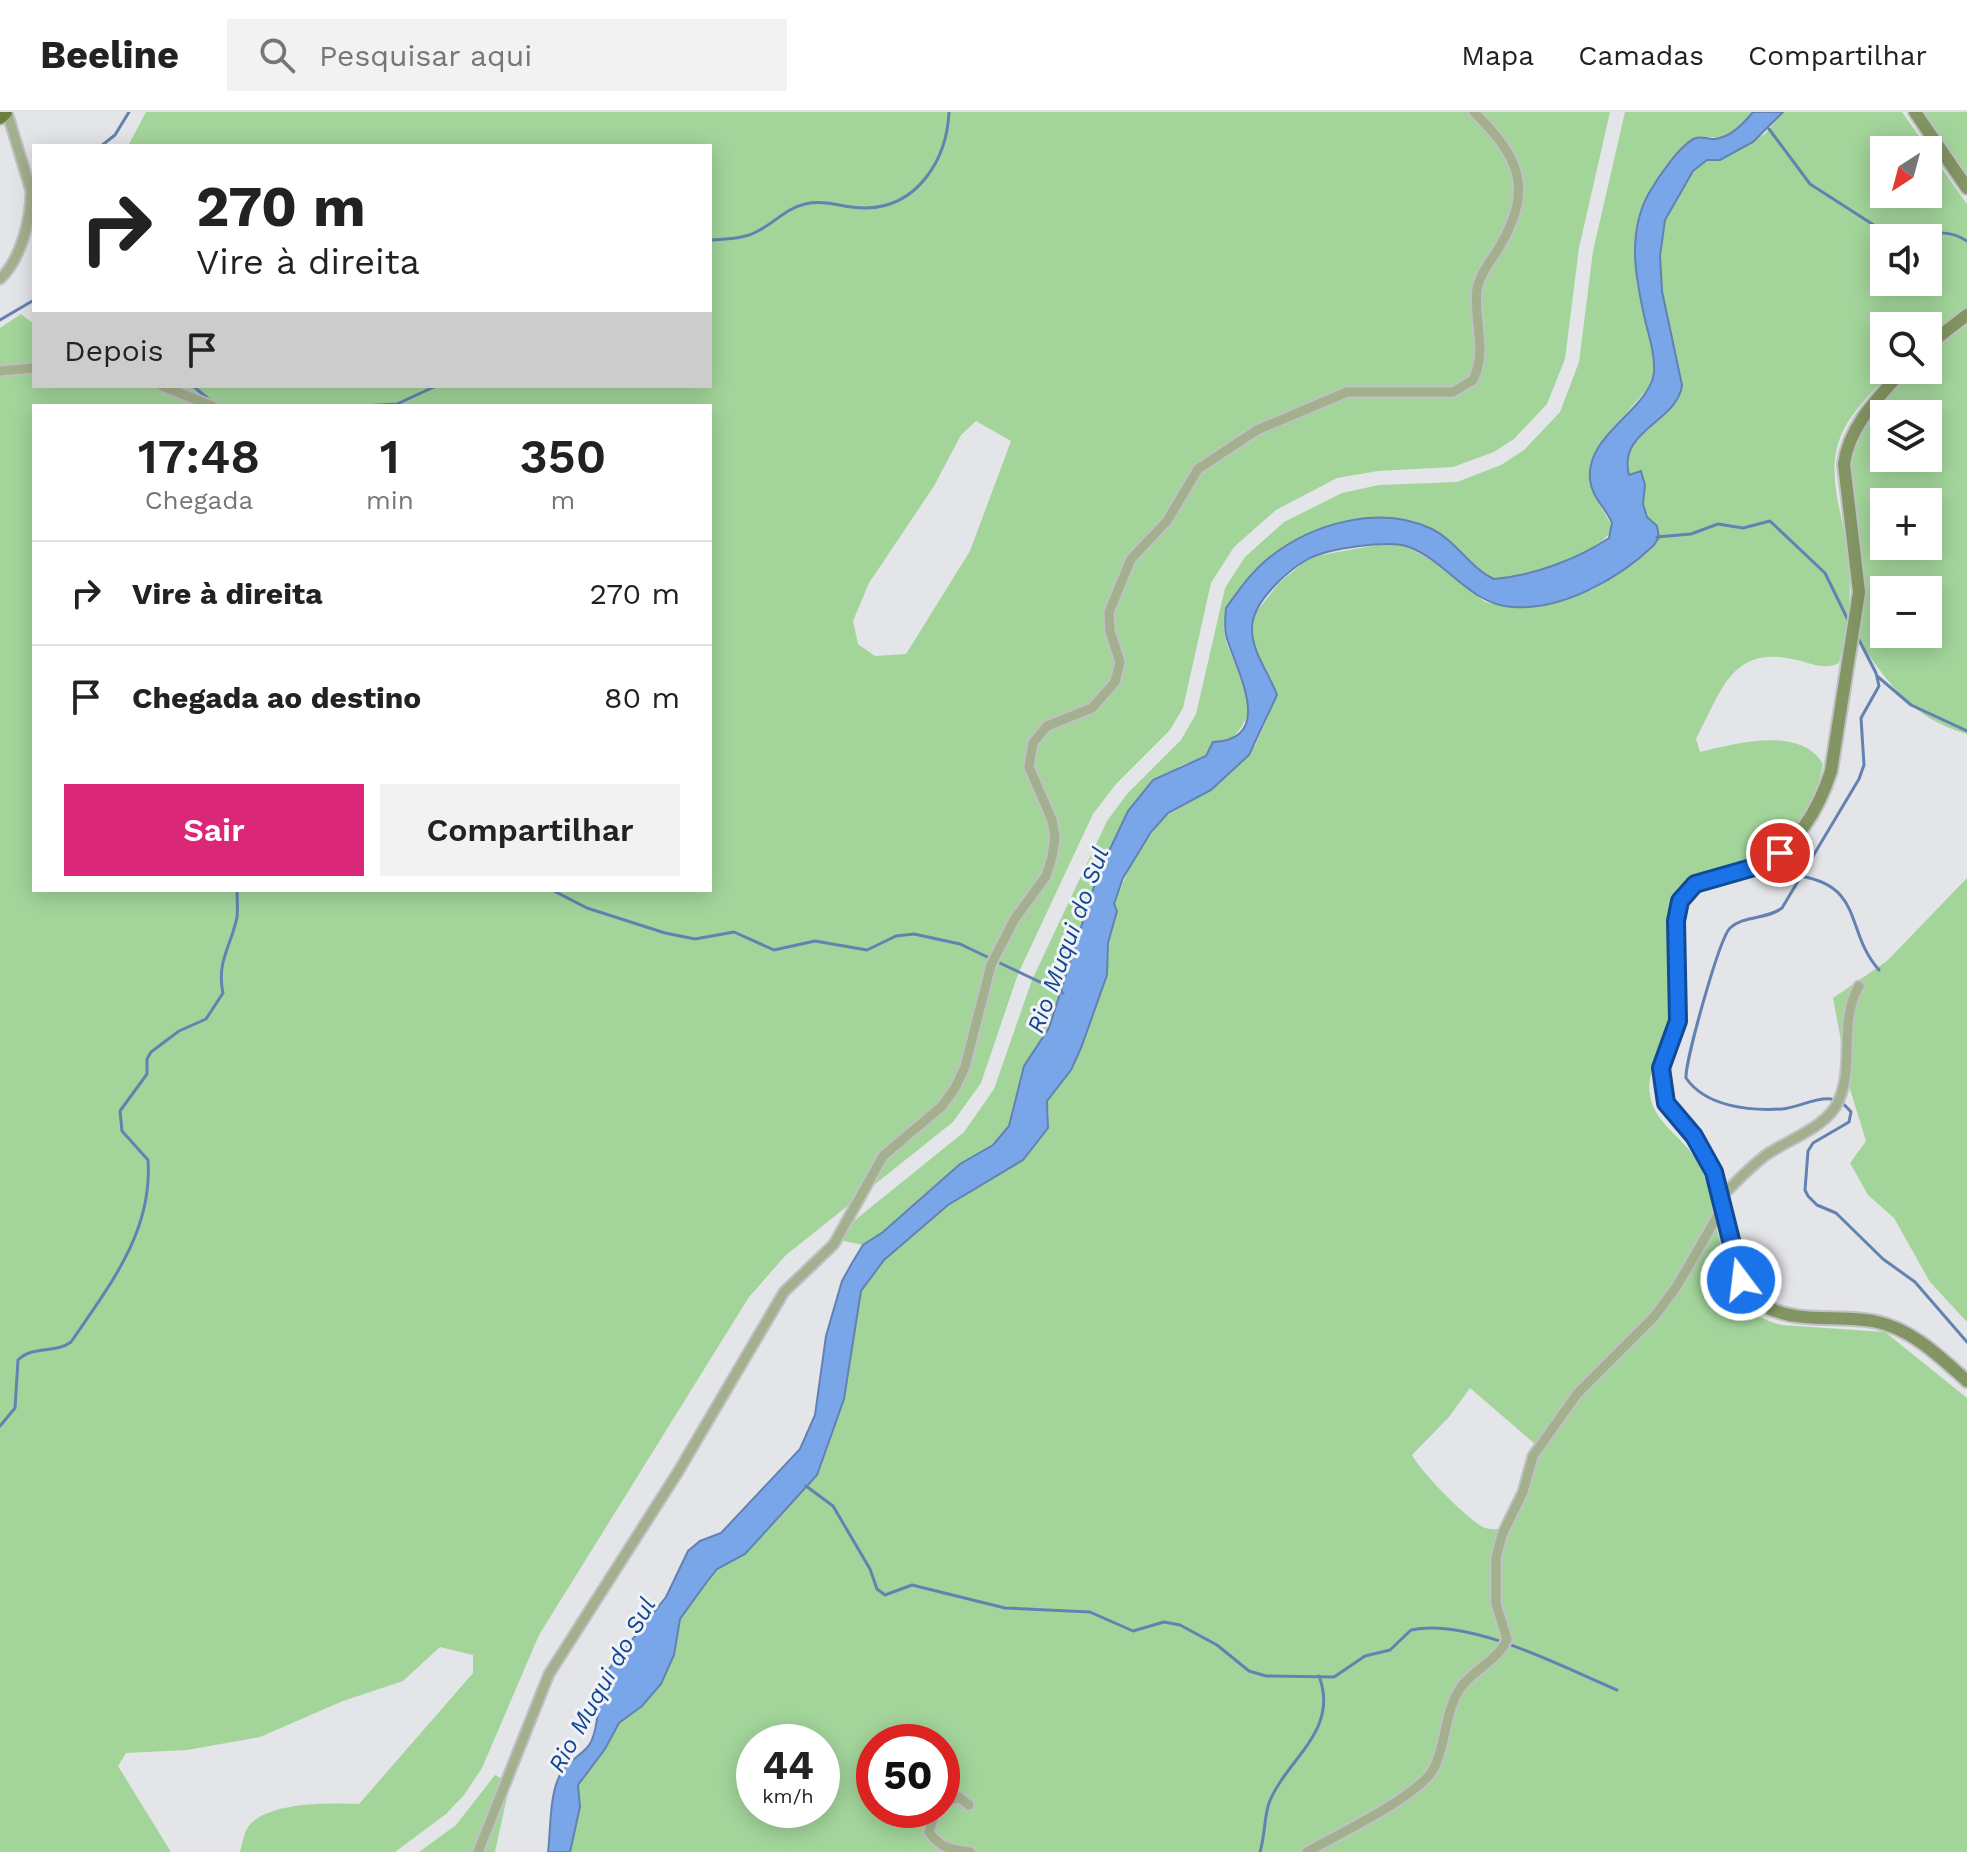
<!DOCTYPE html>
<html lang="pt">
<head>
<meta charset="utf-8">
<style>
  :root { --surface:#fff; --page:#f2f2f2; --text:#222; --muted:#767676; --line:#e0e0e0; --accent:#db2777 }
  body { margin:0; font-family:"Work Sans",sans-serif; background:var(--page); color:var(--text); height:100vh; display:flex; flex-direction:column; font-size:30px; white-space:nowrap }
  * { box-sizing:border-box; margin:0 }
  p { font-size:26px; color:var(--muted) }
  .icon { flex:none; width:44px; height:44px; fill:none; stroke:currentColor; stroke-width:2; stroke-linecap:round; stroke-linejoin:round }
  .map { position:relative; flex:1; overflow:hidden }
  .sheet { position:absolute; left:32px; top:292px; width:680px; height:488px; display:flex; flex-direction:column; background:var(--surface); border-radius:0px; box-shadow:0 4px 20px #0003 }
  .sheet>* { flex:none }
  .guide { position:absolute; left:32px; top:32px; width:680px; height:244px; border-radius:0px; box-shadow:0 4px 20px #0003; background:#fff; color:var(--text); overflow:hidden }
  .needle { width:52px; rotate:216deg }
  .fabs { position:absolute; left:1870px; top:24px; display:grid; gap:16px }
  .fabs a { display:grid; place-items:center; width:72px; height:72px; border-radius:0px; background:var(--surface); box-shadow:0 4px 20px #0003; font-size:40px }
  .speed { position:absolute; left:736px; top:1612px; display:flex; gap:16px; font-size:40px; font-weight:700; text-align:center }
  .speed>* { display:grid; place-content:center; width:104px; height:104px; border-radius:50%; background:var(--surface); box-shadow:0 4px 20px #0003; line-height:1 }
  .speed small { font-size:20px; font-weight:400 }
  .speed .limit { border:12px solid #d22; background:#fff; color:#111 }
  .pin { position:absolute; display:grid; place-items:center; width:68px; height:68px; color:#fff; margin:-34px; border:4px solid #fff; border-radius:50%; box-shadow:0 2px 8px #0007 }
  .me { position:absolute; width:88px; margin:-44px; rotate:345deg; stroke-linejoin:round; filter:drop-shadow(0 0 6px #0008) }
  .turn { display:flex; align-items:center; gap:28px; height:168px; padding:0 32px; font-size:36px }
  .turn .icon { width:104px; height:104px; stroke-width:2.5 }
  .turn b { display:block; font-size:56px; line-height:68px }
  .then { display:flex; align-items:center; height:76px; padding:0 32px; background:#0003; gap:16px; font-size:30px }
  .eta { display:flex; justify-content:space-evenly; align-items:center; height:136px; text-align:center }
  .eta b { font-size:48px; font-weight:600; line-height:56px }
  .cta { display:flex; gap:16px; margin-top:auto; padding:16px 32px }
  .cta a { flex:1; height:92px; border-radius:0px; background:var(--accent); color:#fff; font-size:32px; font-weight:600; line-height:92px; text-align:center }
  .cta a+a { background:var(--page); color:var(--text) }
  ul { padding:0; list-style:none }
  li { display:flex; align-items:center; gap:24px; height:104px; padding:0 32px; border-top:2px solid var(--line) }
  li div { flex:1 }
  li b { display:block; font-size:30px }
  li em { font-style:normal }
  header { display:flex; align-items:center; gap:48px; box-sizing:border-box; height:112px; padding:0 40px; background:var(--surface); border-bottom:2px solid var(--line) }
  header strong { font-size:38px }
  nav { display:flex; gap:44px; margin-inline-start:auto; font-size:28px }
  .search { width:560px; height:72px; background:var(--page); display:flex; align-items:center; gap:20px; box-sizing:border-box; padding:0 28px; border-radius:0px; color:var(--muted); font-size:30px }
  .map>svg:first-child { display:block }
  .green { fill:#a3d59b; fill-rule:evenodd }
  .water { fill:#79a5e9; stroke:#6382b2; stroke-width:2 }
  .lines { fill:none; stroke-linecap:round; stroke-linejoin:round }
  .stream { stroke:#6382b2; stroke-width:3 }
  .minor-casing { stroke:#c0c1c4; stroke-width:13 }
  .secondary-casing { stroke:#c0c1c4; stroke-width:16 }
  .primary-casing { stroke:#c0c1c4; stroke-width:18 }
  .minor { stroke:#a3b08d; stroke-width:9 }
  .secondary { stroke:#839562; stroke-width:12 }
  .primary { stroke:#6c8140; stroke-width:14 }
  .route-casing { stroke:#114b97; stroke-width:20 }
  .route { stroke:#1a73e8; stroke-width:14 }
  .labels { text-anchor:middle; stroke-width:6; stroke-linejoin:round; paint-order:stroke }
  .water-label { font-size:24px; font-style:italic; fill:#114694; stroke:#f1f3f6 }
</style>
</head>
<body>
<header>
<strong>Beeline</strong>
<div class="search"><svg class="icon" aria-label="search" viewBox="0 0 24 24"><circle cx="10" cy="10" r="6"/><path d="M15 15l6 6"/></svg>Pesquisar aqui</div>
<nav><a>Mapa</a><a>Camadas</a><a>Compartilhar</a></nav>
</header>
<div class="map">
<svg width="1967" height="1740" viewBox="0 0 1967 1740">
  <rect width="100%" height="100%" fill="#e4e5e8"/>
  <!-- green -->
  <path class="green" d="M146,0h1464l-31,136 -14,111 -18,45 -33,35 -20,13 -41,15 -75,4 -41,7 -61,32 -42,37 -23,36 -28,125 -13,22 -54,54 -23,30 -75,160 -37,109 -28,39 -167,133 -37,42 -210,338 -57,133 -18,27 -18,19 -51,38h-155c2,-7 4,-19 8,-25 19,-26 83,-24 111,-23l114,-131v-18l-33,-8 -37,34 -60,20 -83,36 -73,13 -61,3 -8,13 53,86h-171v-1524l21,-14 13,10v62h676v-240h-582zM346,292l364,2v484h-676v-484zM976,309l35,20 -41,110 -64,103 -31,2 -17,-12 -5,-23 16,-38 65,-97 27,-51z
    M1625,0h128l-11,14 -19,11 -23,1 -12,5 -30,36 -20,38 -2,63 16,69 2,23 -6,16 -39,45 -13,21 3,50 14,23c-11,28 -89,49 -119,52 -28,-12 -43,-44 -72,-54 -72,-24 -173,20 -196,94 -13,40 56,75 2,123h-15l-7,14 -26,10 -52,45 -30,63 -49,154 -30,59 -10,39 -16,19 -33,19 -77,68 -20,13 -19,-4 -5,-8 125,-101 30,-43 38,-109 75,-159 20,-27 54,-54 15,-26 29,-126 20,-31 39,-35 58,-29 37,-8 78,-3 44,-17 23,-15 36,-38 19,-50 14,-111z
    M1783,0h119l65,92v104l-39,28v-10h-44v44h8c-18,21 -42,42 -52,68 -14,36 2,74 7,109 6,41 2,77 -8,116 -14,7 -27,1 -42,-3 -66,-16 -75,31 -101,79l4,13c34,-8 101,-27 123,12 -8,47 -43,92 -90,104 -23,6 -45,4 -58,26 -14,22 -4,97 -6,126 -2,26 -24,49 -19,75 4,27 31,41 45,63 34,50 10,151 87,167l103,7 82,66v454h-1397l10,-45 -2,-22 27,-36 14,-26 42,-39 13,-29 6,-36 37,-50 28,-15 73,-80 26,-75 17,-108 23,-31 64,-55 39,-26 22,-9 40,-54 -2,-15 24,-31 10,-22 26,-72 1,-33 9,-32 -3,-7 20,-47 30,-40 47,-27 44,-44 14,-31 3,-35 -15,-23 -5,-29 2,-13 25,-32 31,-26 78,-14 13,1 34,18 50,40 29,6 78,-18 62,-45 5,-8 -2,-11 -10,-8 -4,-14 2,-19 -5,-14 -12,5c-10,-46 50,-53 54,-91l-20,-94 -2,-35 5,-36 28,-49 14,-11 13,-1 45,-25zM1884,38h44v44h-44zM1884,126h44v44h-44zM1470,1276l66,57 -28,81c-8,3 -16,5 -25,1 -17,-9 -62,-55 -71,-72l37,-38zM754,1630h68v68h-68zM874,1630h68v68h-68z
    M1918,0h49v69z
    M1967,213v409c-57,-17 -75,-48 -109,-93 8,-31 7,-62 3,-93 -4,-34 -23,-77 -6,-110 13,-25 37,-47 55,-68h18v-18zM1884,302h44v44h-44zM1884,390h44v44h-44zM1884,478h44v44h-44z
    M1967,766v444l-37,-40 -36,-64 -26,-23 -18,-32 16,-22 -16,-52 -17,-91 54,-37z
    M495,1663l15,8 -15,69h-76l37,-27z"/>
  <!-- water -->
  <path class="water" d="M1753,0h30l-30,30 -33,18h-13l-14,11 -28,49 -5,36 2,35 20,94c-4,37 -65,45 -53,90l12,-4 4,14 -2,19 4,13 10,9 2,11 -5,8c-34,33 -92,66 -142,62 -43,-3 -64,-45 -103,-60 -19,-8 -83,2 -101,12 -21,12 -56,43 -56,69 0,26 17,44 25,67l-28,60 -38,35 -43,23 -17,19 -28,46 -9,26 3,7 -9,32 -1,32 -26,73 -10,22 -24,31 1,27 -25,32 -75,45 -64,55 -23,31 -17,108 -27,76 -72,79 -28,15 -11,14 -26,36 -6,36 -13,29 -19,22 -23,17 -14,26 -27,36 2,22 -10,45h-22c3,-24 1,-58 13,-79 7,-13 23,-18 30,-31 11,-23 4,-51 17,-72l58,-73 22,-46 12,-10 21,-8 79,-84 15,-34 11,-79 16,-55 10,-18 11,-18 20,-13 77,-68 33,-19 16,-19 15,-60 25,-38 49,-154 30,-63 25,-31 53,-24 7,-14c63,-2 24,-71 14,-103 -3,-10 -2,-21 -1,-31 13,-18 26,-37 44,-51 43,-34 111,-53 162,-28 24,12 38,39 62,50 38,-3 84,-20 115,-41l3,-15c-6,-15 -20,-25 -22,-43 -5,-46 60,-70 64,-108 1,-16 -4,-33 -8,-48 -10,-43 -20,-90 3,-131 8,-14 32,-50 47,-55 5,-2 12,1 18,1 16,-1 29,-15 39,-27z"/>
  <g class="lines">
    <!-- stream -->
    <path class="stream" d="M1769,17l41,55 84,54
      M101,34l14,-11 14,-23
      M1921,126c15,-8 32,-6 46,3
      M710,128c16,-1 34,-1 48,-9 16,-8 29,-23 47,-27 22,-5 40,5 61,4 52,-1 81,-49 83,-96
      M0,208l34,-20
      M193,274l19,16
      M362,294l35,-2 39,-18
      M1657,425l34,-3 27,-10 25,4 27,-7 55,52 24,49
      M1857,524l19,37 3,13 -18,32 3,47 -5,14 -77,129c-16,12 -38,7 -52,20 -11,11 -45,134 -44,150 20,29 64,33 96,31 16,-1 33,-12 49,-10 9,1 14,6 20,13l-2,10 -36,21 -5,8 -3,39 3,6 9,9 19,8 47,46 32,23 52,60
      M1877,564l34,29 56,26
      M1801,764c64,12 43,54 78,94
      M552,778l35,18 78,25 30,6 39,-7 40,18 41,-9 52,9 29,-14 18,-2 46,10 103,49
      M0,1314l15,-18 3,-48c15,-15 37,-6 53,-18 38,-56 82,-110 77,-182l-26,-29 -2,-20 27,-37v-15l4,-7 28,-21 27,-12 17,-26c-7,-31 9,-49 14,-76 1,-9 0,-18 0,-27
      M806,1374l27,20 37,63 7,20 8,6 27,-10 93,23 85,4 43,19 31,-9 16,3 37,20 32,26 17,5 68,1 31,-21 25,-6 21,-20c59,-13 153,38 206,60
      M1260,1740c5,-16 4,-34 9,-49 17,-44 71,-72 50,-127"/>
    <!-- minor casing -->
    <g class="minor-casing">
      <path id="minor" d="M0,167c21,-20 31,-60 31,-88l-24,-79
        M0,259l34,-3
        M162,274l50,20
        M1721,1085c14,-14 29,-30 45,-42 23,-16 62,-28 73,-55 16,-38 -1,-77 20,-114
        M942,1692l17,-7 10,8
        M936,1698l-7,22c11,16 23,18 41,20
        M478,1740l71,-178 129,-202 106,-180 50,-48 49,-88 59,-50 13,-18 10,-21 26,-102 23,-45 32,-44 6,-19 3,-20 -3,-17 -23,-53 4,-24 14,-17 45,-18 23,-26 5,-20 -10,-31 -1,-19 22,-53 36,-38 31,-52 59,-39 90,-38h106l20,-12c15,-30 0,-60 4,-91 3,-16 15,-29 23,-43 34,-59 19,-89 -26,-134
        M1307,1740c29,-17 113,-56 127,-84 13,-26 10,-56 27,-81 13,-18 37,-26 46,-48l-11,-35v-46l6,-23 21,-43 10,-36 44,-62 77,-77 23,-31 45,-78"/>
    </g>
    <!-- secondary casing -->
    <g class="secondary-casing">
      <path id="secondary" d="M1915,0l52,76
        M1928,233l39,-30
        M1903,258c-25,28 -54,56 -59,94l15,128 -28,179c-13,40 -33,73 -71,94 -25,14 -67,7 -80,36 -13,28 1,83 -2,115 -1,25 -21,44 -17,69 5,35 42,54 53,87 14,40 9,109 49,133 33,20 78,9 114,17 35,7 64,36 90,59"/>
    </g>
    <!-- primary casing -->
    <g class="primary-casing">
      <path id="primary" d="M0,5l5,-5"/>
    </g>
    <!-- minor -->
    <use href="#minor" class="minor"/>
    <!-- secondary -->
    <use href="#secondary" class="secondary"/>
    <!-- primary -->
    <use href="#primary" class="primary"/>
  </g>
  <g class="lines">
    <!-- route casing -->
    <g class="route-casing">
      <path id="route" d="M1741,1168l-27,-108 -20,-36 -28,-33 -5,-35 17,-47 -2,-100 4,-20 15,-17 63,-18 22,-13"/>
    </g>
    <!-- route -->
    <use href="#route" class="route"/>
  </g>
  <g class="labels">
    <!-- water labels -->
    <g class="water-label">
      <text transform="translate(1068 828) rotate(-70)" y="8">Rio Muqui do Sul</text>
      <text transform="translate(602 1573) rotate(-61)" y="8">Rio Muqui do Sul</text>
    </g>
  </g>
</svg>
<div class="fabs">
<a><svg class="needle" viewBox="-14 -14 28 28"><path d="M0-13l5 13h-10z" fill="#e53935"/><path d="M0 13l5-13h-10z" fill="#767676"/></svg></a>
<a><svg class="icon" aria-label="sound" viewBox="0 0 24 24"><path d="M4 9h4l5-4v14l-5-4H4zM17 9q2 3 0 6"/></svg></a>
<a><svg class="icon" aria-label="search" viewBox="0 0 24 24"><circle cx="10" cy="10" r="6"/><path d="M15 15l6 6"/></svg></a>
<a><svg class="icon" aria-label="layers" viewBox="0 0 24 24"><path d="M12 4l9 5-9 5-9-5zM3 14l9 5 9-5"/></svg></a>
<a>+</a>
<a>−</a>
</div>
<div class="speed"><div>44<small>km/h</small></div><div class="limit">50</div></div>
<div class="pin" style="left:1780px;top:741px;background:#d93025"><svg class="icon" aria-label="arrive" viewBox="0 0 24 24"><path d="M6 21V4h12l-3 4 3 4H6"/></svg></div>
<svg class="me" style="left:1741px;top:1168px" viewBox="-20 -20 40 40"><circle r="17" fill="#1a73e8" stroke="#fff" stroke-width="3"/><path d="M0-11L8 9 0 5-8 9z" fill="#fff"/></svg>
<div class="guide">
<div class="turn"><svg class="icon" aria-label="right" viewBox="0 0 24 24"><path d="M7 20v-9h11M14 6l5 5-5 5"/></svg><div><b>270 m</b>Vire à direita</div></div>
<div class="then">Depois<svg class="icon" aria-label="arrive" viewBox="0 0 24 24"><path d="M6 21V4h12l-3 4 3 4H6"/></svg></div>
</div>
<section class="sheet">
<div class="eta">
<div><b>17:48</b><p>Chegada</p></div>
<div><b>1</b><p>min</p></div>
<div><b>350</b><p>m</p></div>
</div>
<ul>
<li><svg class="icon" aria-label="right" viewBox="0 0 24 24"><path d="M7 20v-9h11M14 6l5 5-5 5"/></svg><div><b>Vire à direita</b></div><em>270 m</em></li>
<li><svg class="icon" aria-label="arrive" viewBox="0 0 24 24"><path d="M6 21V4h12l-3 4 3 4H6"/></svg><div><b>Chegada ao destino</b></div><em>80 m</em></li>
</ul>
<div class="cta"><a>Sair</a><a>Compartilhar</a></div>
</section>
</div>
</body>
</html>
